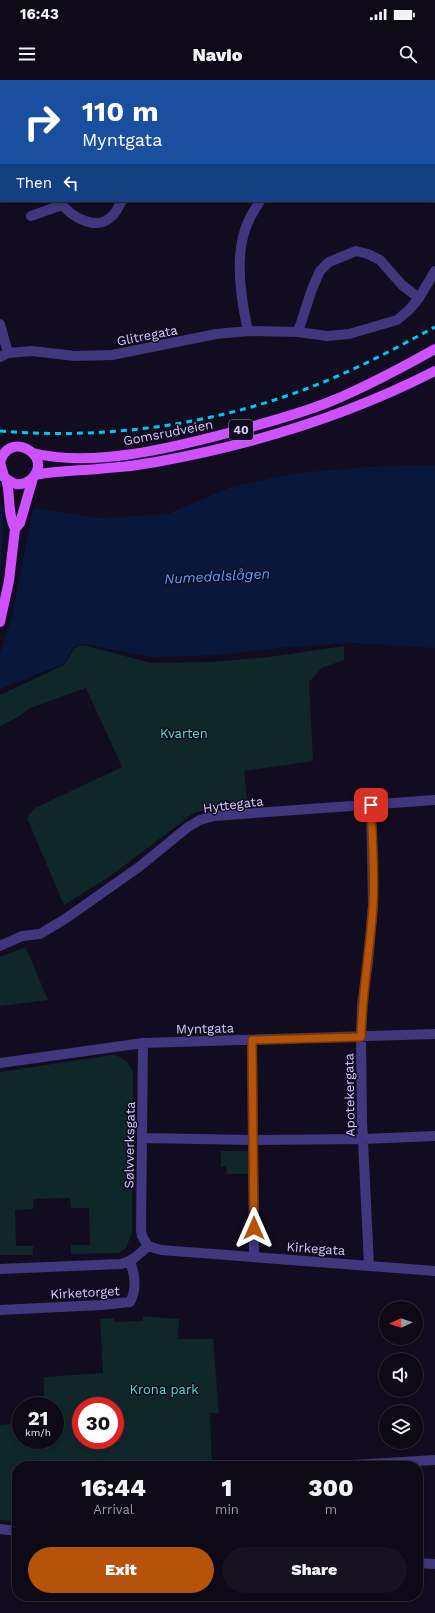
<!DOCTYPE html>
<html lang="en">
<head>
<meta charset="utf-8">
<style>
  :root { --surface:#0d0917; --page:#161220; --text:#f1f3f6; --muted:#9a9aa1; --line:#2d2a36; --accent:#b45309 }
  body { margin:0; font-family:"Work Sans",sans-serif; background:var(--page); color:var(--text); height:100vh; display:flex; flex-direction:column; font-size:15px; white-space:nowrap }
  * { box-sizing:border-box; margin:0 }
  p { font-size:13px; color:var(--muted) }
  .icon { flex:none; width:22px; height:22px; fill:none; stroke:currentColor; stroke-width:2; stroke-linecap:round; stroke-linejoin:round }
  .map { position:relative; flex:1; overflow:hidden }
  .sheet { position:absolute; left:12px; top:1381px; width:411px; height:140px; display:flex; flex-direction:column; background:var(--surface); border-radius:16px; box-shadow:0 2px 6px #0003,0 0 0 1px var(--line) }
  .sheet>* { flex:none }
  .top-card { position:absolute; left:0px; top:0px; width:435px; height:122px; box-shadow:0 2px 6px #0003,0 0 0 1px var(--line); background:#1a4fa0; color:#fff; overflow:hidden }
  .needle { width:26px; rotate:266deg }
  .controls { position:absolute; left:379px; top:1221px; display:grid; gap:8px }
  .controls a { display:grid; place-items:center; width:44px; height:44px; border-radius:50%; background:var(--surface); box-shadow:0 2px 6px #0003,0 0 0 1px var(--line); font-size:20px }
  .speed { position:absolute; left:12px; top:1317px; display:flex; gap:8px; font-size:20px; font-weight:700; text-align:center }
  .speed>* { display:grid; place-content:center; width:52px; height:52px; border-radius:50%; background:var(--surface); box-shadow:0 2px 6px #0003,0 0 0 1px var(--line); line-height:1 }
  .speed small { font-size:10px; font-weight:400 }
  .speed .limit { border:6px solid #d22; background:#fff; color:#111 }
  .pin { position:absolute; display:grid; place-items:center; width:34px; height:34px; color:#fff; margin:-17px; border-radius:8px; box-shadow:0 2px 6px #0006 }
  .me { position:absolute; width:44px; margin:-22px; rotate:0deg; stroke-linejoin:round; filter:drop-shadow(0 0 3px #0008) }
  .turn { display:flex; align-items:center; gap:14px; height:84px; padding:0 16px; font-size:18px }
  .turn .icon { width:52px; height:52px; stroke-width:2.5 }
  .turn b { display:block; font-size:28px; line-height:34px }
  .then { display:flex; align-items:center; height:38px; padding:0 16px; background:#0003; gap:8px; font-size:15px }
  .eta { display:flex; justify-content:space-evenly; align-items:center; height:68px; text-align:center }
  .eta b { font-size:24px; font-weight:800; line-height:28px }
  .action { display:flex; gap:8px; margin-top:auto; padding:8px 16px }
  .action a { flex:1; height:46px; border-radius:24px; background:var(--accent); color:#fff; font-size:16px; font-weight:800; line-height:46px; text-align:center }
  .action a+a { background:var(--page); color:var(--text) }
  .status { display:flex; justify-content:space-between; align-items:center; height:28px; padding:0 20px; background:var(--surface); direction:ltr }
  .status svg { height:11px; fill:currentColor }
  header { display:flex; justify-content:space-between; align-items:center; height:52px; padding:0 16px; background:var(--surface); font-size:18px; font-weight:800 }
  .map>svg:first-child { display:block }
  .green { fill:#0f2729; fill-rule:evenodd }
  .water { fill:#09173b }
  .pier { fill:#110c1f }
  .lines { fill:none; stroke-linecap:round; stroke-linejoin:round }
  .minor { stroke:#40377e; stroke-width:10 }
  .major { stroke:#cd51ff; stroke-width:10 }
  .rail { stroke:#00c7f5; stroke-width:3; stroke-dasharray:6 5; stroke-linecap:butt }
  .route-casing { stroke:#753606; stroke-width:10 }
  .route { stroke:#b45309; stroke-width:7 }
  .labels { text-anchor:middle; stroke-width:3; stroke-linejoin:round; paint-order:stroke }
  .shield { fill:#110c1f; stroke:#9a91bc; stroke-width:1 }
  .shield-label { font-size:12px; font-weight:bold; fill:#d5caff }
  .street-label { font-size:13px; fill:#d5caff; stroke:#110c1f }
  .park-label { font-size:13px; fill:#56dfc8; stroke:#110c1f }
  .water-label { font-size:14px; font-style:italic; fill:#58a3ff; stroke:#110c1f }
</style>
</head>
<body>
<div class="status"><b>16:43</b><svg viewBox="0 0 49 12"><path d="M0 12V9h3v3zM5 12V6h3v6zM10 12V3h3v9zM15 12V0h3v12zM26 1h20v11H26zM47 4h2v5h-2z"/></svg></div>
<header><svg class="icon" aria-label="menu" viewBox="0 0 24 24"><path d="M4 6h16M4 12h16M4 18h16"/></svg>Navio<svg class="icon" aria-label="search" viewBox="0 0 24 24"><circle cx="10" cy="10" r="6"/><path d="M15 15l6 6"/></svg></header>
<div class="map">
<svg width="435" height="1533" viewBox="0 0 435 1533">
  <rect width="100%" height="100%" fill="#110c1f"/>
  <!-- green -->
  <path class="green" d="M83,565l68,18 58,-1 60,-5 75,-11v14l-22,8 -13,14 4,79 -69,10 4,36 -31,1 -22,4 -86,65 -45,28 -37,-87 8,-10 87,-41 -36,-79 -56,20 -12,9 -18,9v-31l64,-30 11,-17z
    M23,868h3l22,52 -48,6v-49z
    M112,975c11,1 17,7 21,17l-1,161 -6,15 -7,5 -48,1v-9h19l-1,-37h-18l-1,-10 -36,1 -1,10 -18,1 1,36h17v9h-33v-183z
    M221,1071h27v23h-21l-1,-8 -5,1z
    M143,1236l36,3 -1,20h35l6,74h-9l2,53h-195v56l-17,-2v-95l21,-2v17h34v-34h-11v-29l59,-4 -3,-54 14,-1 1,4 28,-1zM81,1326h34v34h-34z"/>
  <!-- water -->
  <path class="water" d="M435,385v183l-80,-5 -68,4 -67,8 -69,2 -68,-13 -9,3 -11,17 -63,25v-183l33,2 67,10 68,-4 63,-27 66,-14 68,-6z"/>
  <!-- pier -->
  <path class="pier" d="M3,424l31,2 -22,110 -12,37v-81l3,-33z"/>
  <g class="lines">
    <!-- minor -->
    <path class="minor" d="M322,0l3,1
      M90,1l1,-1
      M171,1v-1
      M59,121c12,16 38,32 54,14 4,-4 6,-10 9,-14
      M31,136l31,-11
      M0,244l8,29
      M248,251c-6,-27 -12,-67 -5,-94 3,-14 10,-25 17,-36
      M298,252l14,-43 8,-18 9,-9 27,-11 12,3 12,6 22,25 17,13
      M0,277l8,-4 24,-2 43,5 37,-1 104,-21 32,-3 50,1 29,4 22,-2 48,-14 12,-10 10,-12 16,-27
      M0,866l22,-10 18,-2 25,-15 74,-52 49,-40 12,-7 14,-4 221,-16
      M252,960l2,217
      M143,963l-2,187 1,6 6,10 13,4 274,21
      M0,983l143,-20 292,-9
      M142,1058l111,2 110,-1 72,-3
      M369,1185l-7,-144 -1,-84 1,-32 6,-43 5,-57 -2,-100
      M0,1189l121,-5c12,-3 18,-10 27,-18
      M0,1230l101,-5 29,-3c7,-12 5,-28 0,-40
      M336,1386l99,-6
      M0,1449l17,2
      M418,1483l17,1"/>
    <!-- major -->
    <path class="major" d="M33,373c58,15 138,-5 195,-20 34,-9 69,-18 101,-31 37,-15 72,-34 106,-53
      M0,395c6,2 9,7 16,9 6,1 13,-2 17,-7 20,-22 -25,-48 -33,-14l4,13
      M35,395c24,-5 48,-4 73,-7 16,-1 32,-3 48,-6 95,-17 193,-47 279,-91
      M15,449l5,-6 13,-45
      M0,542l9,-41 6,-52c-8,-16 -4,-34 -9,-50"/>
    <!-- rail -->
    <path class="rail" d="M0,351c119,10 240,-10 349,-60 29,-13 58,-29 86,-44"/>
  </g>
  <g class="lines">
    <!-- route casing -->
    <g class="route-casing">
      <path id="route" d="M254,1148l-2,-188 109,-3c1,-44 9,-87 12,-131 2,-34 -1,-68 -2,-101"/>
    </g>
    <!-- route -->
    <use href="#route" class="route"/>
  </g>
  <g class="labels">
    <!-- shield labels -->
    <rect class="shield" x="229" y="340" width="24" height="20" rx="3"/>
    <g class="shield-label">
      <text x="241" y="354">40</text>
    </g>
    <!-- street labels -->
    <g class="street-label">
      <text transform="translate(147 255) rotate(-11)" y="5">Glitregata</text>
      <text transform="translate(168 352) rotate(-11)" y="5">Gomsrudveien</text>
      <text transform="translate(233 724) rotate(-7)" y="5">Hyttegata</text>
      <text transform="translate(205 948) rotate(-1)" y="5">Myntgata</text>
      <text transform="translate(349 1015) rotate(-91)" y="5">Apotekergata</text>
      <text transform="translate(129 1065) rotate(-89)" y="5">Sølvverksgata</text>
      <text transform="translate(316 1168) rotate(4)" y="5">Kirkegata</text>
      <text transform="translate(85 1212) rotate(-3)" y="5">Kirketorget</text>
    </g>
    <!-- park labels -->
    <g class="park-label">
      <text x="184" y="658">Kvarten</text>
      <text x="164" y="1314">Krona park</text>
    </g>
    <!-- water labels -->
    <g class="water-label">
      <text transform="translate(217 496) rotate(-3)" y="5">Numedalslågen</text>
    </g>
  </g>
</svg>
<div class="controls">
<a><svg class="needle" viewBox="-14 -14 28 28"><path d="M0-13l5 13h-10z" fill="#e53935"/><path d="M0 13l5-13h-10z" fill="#9a9aa1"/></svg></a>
<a><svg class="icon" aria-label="sound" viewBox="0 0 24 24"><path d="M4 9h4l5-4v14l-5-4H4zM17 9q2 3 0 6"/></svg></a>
<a><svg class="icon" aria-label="layers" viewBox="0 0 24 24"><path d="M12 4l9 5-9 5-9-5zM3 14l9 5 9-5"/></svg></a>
</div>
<div class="speed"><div>21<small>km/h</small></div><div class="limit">30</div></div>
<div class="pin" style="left:371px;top:725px;background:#d93025"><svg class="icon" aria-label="arrive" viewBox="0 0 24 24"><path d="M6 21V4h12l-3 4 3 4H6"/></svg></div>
<svg class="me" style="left:254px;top:1148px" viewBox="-20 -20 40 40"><path d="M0-17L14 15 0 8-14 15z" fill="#b45309" stroke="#fff" stroke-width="4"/></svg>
<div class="top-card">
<div class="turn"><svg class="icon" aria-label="right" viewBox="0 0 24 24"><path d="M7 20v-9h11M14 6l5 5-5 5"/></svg><div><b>110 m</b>Myntgata</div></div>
<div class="then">Then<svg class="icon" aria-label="left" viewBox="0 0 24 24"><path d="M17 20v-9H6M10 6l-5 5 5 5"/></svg></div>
</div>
<section class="sheet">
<div class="eta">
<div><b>16:44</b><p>Arrival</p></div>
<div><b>1</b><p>min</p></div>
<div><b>300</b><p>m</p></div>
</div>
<div class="action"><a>Exit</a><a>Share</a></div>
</section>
</div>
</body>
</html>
